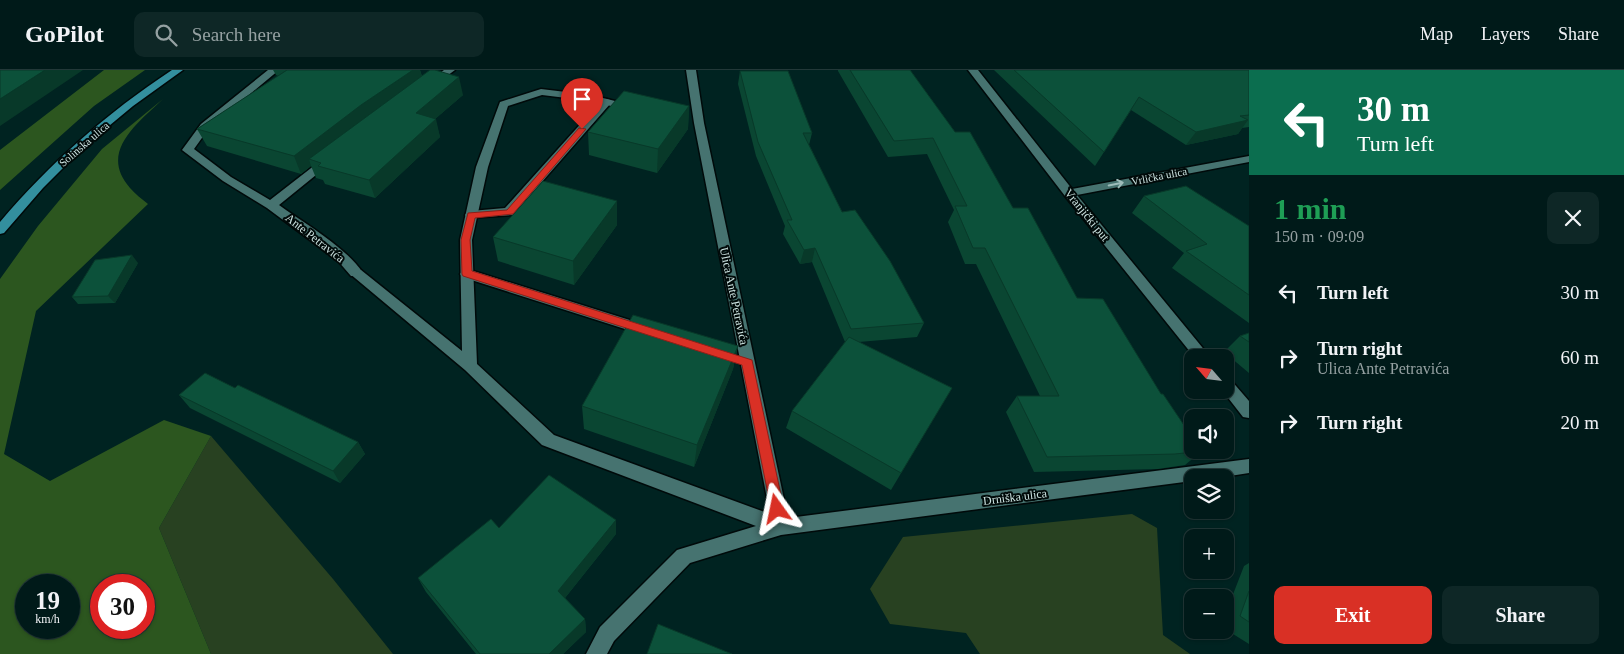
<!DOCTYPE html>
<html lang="en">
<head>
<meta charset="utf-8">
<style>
  :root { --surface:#001a19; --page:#0e2726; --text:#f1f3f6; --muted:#95a1a2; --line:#223838; --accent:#d93025 }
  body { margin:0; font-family:"Times New Roman",serif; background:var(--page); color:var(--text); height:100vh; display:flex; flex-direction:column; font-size:19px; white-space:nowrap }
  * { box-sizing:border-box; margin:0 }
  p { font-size:16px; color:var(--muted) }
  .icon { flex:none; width:28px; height:28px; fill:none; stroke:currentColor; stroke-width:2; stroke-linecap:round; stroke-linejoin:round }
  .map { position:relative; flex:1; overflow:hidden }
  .panel { display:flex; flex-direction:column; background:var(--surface); width:375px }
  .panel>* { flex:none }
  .guide { background:#0b6e4f; color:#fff; overflow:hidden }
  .needle { width:32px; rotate:298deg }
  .fabs { position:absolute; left:1184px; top:279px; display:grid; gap:10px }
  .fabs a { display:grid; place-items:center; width:50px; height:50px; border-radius:10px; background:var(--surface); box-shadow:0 1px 4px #0004,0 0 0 1px var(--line); font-size:25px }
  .speed { position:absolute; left:15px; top:504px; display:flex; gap:10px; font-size:25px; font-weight:700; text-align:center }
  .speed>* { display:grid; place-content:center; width:65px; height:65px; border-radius:50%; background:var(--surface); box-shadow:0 1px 4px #0004,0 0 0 1px var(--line); line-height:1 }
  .speed small { font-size:12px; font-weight:400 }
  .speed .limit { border:8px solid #d22; background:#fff; color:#111 }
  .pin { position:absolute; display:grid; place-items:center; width:42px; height:42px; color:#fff; margin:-51px -21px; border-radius:50% 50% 50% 0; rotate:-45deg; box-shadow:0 0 5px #0007 }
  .pin .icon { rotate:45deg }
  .me { position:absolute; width:55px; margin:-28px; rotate:348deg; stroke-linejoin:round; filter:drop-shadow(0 0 4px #0008) }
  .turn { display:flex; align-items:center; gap:18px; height:105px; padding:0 25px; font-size:22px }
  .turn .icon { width:65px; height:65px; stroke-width:2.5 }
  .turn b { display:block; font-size:35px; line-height:42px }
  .round { display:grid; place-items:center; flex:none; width:52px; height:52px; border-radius:10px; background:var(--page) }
  .summary { display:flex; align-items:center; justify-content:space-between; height:85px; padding:0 25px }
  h1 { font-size:30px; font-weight:700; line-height:38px; color:#1e9e55 }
  .action { display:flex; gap:10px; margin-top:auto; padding:10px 25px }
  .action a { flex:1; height:58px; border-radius:10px; background:var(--accent); color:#fff; font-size:20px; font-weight:700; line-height:58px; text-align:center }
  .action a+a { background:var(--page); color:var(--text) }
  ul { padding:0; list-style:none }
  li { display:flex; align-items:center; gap:15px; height:65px; padding:0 25px }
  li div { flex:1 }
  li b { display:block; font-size:19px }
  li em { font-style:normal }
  header { display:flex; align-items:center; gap:30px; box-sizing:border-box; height:70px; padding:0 25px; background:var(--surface); border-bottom:1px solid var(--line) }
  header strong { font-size:24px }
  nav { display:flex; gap:28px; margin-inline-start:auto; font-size:18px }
  .search { width:350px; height:45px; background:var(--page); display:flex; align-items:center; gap:12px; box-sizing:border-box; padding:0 18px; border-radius:10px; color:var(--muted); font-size:19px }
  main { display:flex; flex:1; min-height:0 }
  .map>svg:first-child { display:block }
  .green { fill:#284121 }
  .forest { fill:#2c561f; fill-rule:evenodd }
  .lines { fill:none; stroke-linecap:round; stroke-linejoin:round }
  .service-casing { stroke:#000a0a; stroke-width:3 }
  .minor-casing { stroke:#000a0a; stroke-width:3 }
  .primary-casing { stroke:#000a0a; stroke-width:3 }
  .service { fill:#467370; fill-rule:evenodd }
  .minor { fill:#467370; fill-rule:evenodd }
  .primary { fill:#338f9e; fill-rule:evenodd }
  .wall { fill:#0a4632 }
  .shaded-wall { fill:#083929 }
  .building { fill:#0c513a; stroke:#083929 }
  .oneway { stroke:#9ebcba }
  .route { fill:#d93025; stroke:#8d1f18 }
  .labels { text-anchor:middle; stroke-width:4; stroke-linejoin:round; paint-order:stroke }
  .far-street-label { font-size:11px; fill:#cde4e2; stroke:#000a09 }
  .street-label { font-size:12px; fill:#cde4e2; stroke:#000a09 }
</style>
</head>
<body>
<header>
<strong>GoPilot</strong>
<div class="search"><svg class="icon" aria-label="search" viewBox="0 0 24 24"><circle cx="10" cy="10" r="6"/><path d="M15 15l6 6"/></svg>Search here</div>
<nav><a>Map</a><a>Layers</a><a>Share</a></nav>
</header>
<main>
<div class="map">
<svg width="1249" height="584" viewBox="0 0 1249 584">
  <rect width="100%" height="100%" fill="#002321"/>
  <!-- green -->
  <path class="green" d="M211,366l122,143 60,75h-182l-52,-126z
    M1132,444l25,14 6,107 27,19h-210l-14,-21 -76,-9 -20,-35 33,-52z"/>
  <!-- forest -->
  <path class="forest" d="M104,0h41l-51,36 -94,84v-40z
    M163,29c-25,24 -65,53 -33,89 5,6 12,11 18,16l-112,107 -32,143 46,27 114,-61 47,16 -52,92 52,126h-211v-375l38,-53 64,-77zM26,515h43v43h-43zM101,515h43v43h-43z"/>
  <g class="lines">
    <!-- service casing -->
    <g class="service-casing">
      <path id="service" d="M268,0h11l-70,58 -15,21 37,28 39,23 54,-42h8l2,2 -2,2 -53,43c25,18 68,43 84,68l-2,3h-10l-13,-15 -71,-53 -44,-27 -41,-31 19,-26z
        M444,0h11l-23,17h-6v-4z
        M606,29l4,1v4l-97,111 -46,3 -2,-3 2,-3 4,-1 34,-3 97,-108z
        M467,199l185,58 2,4 -2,4 -5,1 -185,-59 -2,-3 2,-3z"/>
    </g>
    <!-- minor casing -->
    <g class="minor-casing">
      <path id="minor" d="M686,0h10l8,53 84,395 461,-59v14l-32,5h-25v3l-411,54 -91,28 -76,78 -7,13h-21l14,-27 77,-77 79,-24 -214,-81 -77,-75 -116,-97 2,-3h10l101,81 -2,-111 16,-73 24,-65 41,-13 50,6 44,11 1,2 -5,3 -40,-10 -49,-6 -34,11 -20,61 -16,73 5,124 77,71 216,79 -76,-391z
        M968,0h10l94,119 177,-33v6l-172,33 134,163h-16l-130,-162z
        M1225,307l5,2 19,22v17l-6,-1 -21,-27h3z"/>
    </g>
    <!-- primary casing -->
    <g class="primary-casing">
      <path id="primary" d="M172,0h11l-50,36 -47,39 -43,43 -39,45 -4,1v-12c50,-59 107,-109 172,-152z"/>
    </g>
    <!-- service -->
    <use href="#service" class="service"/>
    <!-- minor -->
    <use href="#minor" class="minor"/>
    <!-- primary -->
    <use href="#primary" class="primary"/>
  </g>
  <!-- wall -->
  <path class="wall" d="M273,0h147l2,6 41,19 -28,24 5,18 -65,61 -50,-14 -2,-4 -7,-2 -5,-12 -10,8 -94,-28 -10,-17 81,-53 -2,-1z
    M838,0h72l45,62 58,76 64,90 84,96 41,57 -17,14 -27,4 -124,3 -28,-60 11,-16h23l-64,-132h-11l-17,-42 6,-12 -27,-56 -39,3 -50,-86z
    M994,0h255v57l-7,1 -4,6 -52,11 -55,-35 -36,56z
    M740,1l72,62 -3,12 33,67 82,111 -7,14 -58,5 93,46 -61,102 -105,-62 6,-17 53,-69 -33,-80 -12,2 -17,-30 2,-8 -29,-70 -18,-72z
    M689,36l-1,23 -31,44 -68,-18 -1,-23z
    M1144,126l105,30v97l-77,-55 12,-15 -52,-40z
    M617,131v24l-43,60 -76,-24 -5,-24z
    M138,193l-23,40 -37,1 -6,-7z
    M1249,263v40l-25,-21 16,-16z
    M738,276l-5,23 -39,98 -110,-38 -2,-23z
    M235,318l123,54 7,12 -25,29 -150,-75 -11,-13z
    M616,464l-51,64 20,21 1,13 -23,22h-87l-50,-62 -8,-14z
    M1249,493v81l-24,-15v-14l19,-49z"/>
  <!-- shaded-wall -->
  <path class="shaded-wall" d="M45,0h38l-83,56v-27z
    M413,0h7l3,13 -114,76 2,7 -10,8 -7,-18 67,-51z
    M459,7l4,18 -43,37 -4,-19z
    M689,36l-1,23 -31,44 1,-24z
    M436,49l4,18 -65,61 -6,-18z
    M1248,50l-10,14 -52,11 10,-13z
    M617,131v24l-43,60 -1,-24z
    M815,178l-3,14 -12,2 4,-14z
    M132,185l6,8 -23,40 -7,-7z
    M738,276l-5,23 -39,98 3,-22z
    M358,372l7,12 -25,29 -7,-12z
    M616,450v14l-56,70 -2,-13z
    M585,549l1,13 -23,22h-14z"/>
  <!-- building -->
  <path class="building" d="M0,0h45l-45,29z
    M287,0h126l-52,35 -67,51 -97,-27z
    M430,0h5l24,7 -43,36 20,6 -67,61 -51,-14 3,-3 -12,-4z
    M850,0h60l45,62h15l43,76h15l49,90 26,1 58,95h2l29,43v13h9l1,1 -27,3 -128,3 -30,-61h42l-74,-148h-12l-18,-42h12l-34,-68 -39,3z
    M1014,0h235v45l-9,1 8,4 -52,12 -57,-35 -35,55z
    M740,1h48l24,62h-9l39,79 13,-2 35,51 34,62 -73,6 -36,-81 -11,2 -17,-30h5l-34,-78z
    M624,21l65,15 -31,43 -70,-17z
    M543,111l74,20 -44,60 -80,-24z
    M1186,116l63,40v69l-63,-44 21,-7 -63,-48z
    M132,185l-24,41 -36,1 23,-37z
    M633,245l105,31 -41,99 -115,-39z
    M1249,263v9l-9,-6z
    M849,267l103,51 -51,85 -109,-62z
    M205,303l30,15 3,-3 120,57 -25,29 -154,-76z
    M549,405l67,45 -58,71 27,28 -36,35h-69l-62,-76 73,-59 8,9z
    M1249,521v31l-9,-6z
    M658,554l74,30h-85z"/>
  <!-- one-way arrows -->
  <defs><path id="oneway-shaft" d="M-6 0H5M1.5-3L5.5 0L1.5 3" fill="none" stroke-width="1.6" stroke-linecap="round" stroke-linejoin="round" transform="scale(1.25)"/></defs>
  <use class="oneway" href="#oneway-shaft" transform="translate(1116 114) rotate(-11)"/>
  <!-- route -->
  <path class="route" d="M579,58l7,1 -73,85 -38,4 -5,22 2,31 280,89 32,149 -2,4 -5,2 -5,-2 -1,-4 -29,-144 -279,-89 -1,-2 -1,-34 7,-27 39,-3z"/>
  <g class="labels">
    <!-- far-street labels -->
    <g class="far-street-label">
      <text transform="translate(84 74) rotate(-41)" y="4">Solinska ulica</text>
      <text transform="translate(1159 106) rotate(-11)" y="4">Vrlička ulica</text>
    </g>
    <!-- street labels -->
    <g class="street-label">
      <text transform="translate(1087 145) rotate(51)" y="4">Vranjički put</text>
      <text transform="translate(315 168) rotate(38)" y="4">Ante Petravića</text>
      <text transform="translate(734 226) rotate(78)" y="4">Ulica Ante Petravića</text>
      <text transform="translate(1015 427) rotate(-7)" y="4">Drniška ulica</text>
    </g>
  </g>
</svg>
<div class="fabs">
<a><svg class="needle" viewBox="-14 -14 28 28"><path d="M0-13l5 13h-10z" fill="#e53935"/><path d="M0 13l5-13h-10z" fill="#95a1a2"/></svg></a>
<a><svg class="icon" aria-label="sound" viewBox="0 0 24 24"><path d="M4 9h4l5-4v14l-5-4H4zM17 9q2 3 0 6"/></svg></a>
<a><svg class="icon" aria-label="layers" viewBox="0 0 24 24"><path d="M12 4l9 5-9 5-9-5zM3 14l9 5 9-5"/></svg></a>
<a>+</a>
<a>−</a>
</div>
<div class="speed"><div>19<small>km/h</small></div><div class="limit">30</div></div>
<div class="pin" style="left:582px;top:59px;background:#d93025"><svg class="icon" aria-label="arrive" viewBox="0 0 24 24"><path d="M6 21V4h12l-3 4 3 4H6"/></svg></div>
<svg class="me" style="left:777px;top:439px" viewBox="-20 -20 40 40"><path d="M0-17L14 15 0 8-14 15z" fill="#d93025" stroke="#fff" stroke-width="4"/></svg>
</div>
<section class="panel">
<div class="guide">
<div class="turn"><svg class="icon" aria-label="left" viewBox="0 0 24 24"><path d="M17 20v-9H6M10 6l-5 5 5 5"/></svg><div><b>30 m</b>Turn left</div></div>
</div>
<div class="summary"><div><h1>1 min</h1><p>150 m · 09:09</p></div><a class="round"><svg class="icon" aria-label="close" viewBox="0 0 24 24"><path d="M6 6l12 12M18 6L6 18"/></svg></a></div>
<ul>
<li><svg class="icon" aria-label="left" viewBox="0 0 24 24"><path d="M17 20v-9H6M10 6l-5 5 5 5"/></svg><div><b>Turn left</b></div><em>30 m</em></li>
<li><svg class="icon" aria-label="right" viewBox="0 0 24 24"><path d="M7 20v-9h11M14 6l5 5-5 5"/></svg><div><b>Turn right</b><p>Ulica Ante Petravića</p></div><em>60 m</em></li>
<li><svg class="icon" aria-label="right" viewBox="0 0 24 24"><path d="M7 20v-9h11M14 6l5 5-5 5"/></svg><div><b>Turn right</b></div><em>20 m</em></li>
</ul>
<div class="action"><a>Exit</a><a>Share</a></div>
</section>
</main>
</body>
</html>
